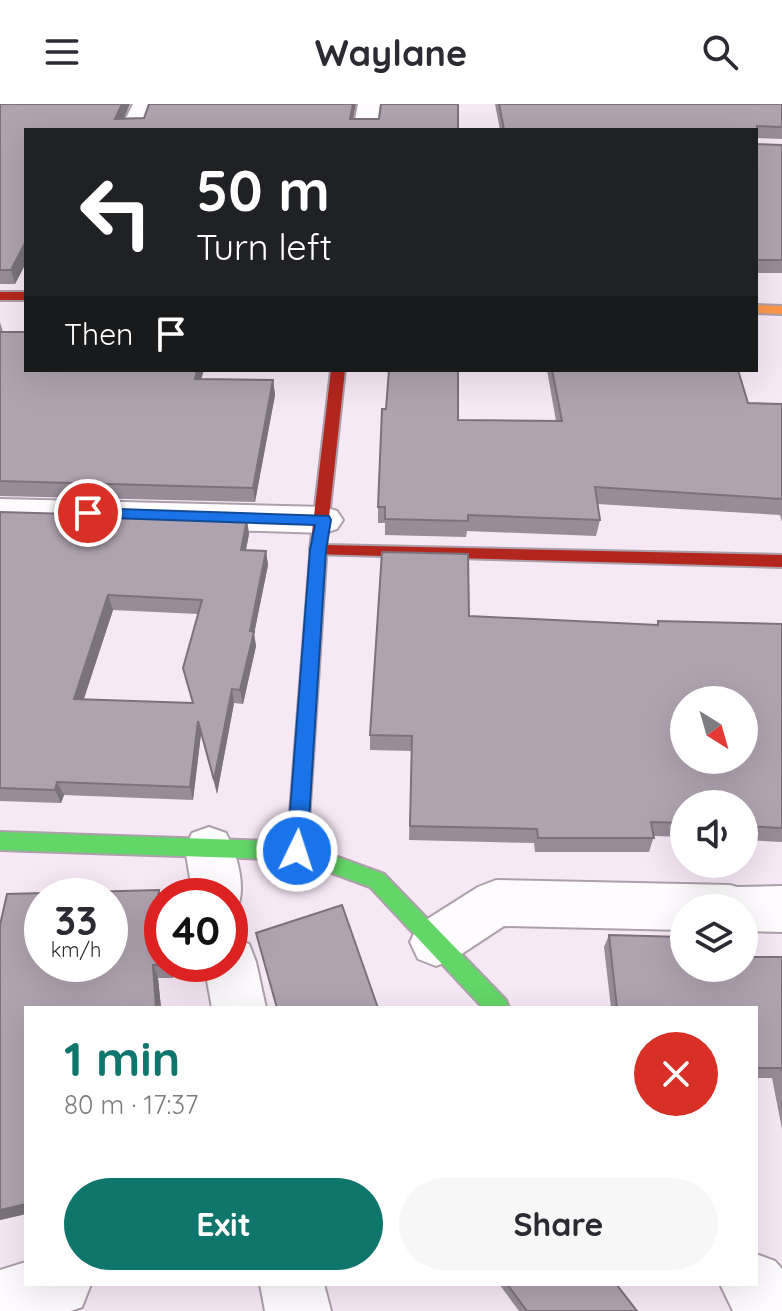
<!DOCTYPE html>
<html lang="en">
<head>
<meta charset="utf-8">
<style>
  :root { --surface:#fff; --page:#f7f7f7; --text:#2b2b33; --muted:#7c7c81; --accent:#0f766e }
  body { margin:0; font-family:Quicksand,sans-serif; background:var(--page); color:var(--text); height:100vh; display:flex; flex-direction:column; font-size:30px; white-space:nowrap }
  * { box-sizing:border-box; margin:0 }
  p { font-size:26px; color:var(--muted) }
  .icon { flex:none; width:44px; height:44px; fill:none; stroke:currentColor; stroke-width:2; stroke-linecap:round; stroke-linejoin:round }
  .map { position:relative; flex:1; overflow:hidden }
  .panel { position:absolute; left:24px; top:902px; width:734px; height:280px; display:flex; flex-direction:column; background:var(--surface); border-radius:0px; box-shadow:0 8px 32px #0002 }
  .panel>* { flex:none }
  .top-card { position:absolute; left:24px; top:24px; width:734px; height:244px; border-radius:0px; box-shadow:0 8px 32px #0002; background:#202124; color:#fff; overflow:hidden }
  .needle { width:52px; rotate:143deg }
  .tools { position:absolute; left:670px; top:582px; display:grid; gap:16px }
  .tools a { display:grid; place-items:center; width:88px; height:88px; border-radius:50%; background:var(--surface); box-shadow:0 8px 32px #0002; font-size:40px }
  .speed { position:absolute; left:24px; top:774px; display:flex; gap:16px; font-size:40px; font-weight:700; text-align:center }
  .speed>* { display:grid; place-content:center; width:104px; height:104px; border-radius:50%; background:var(--surface); box-shadow:0 8px 32px #0002; line-height:1 }
  .speed small { font-size:20px; font-weight:400 }
  .speed .limit { border:12px solid #d22; background:#fff; color:#111 }
  .pin { position:absolute; display:grid; place-items:center; width:68px; height:68px; color:#fff; margin:-34px; border:4px solid #fff; border-radius:50%; box-shadow:0 2px 8px #0007 }
  .me { position:absolute; width:88px; margin:-44px; rotate:4deg; stroke-linejoin:round; filter:drop-shadow(0 0 6px #0008) }
  .turn { display:flex; align-items:center; gap:28px; height:168px; padding:0 40px; font-size:36px }
  .turn .icon { width:104px; height:104px; stroke-width:2.5 }
  .turn b { display:block; font-size:56px; line-height:68px }
  .then { display:flex; align-items:center; height:76px; padding:0 40px; background:#0003; gap:16px; font-size:30px }
  .round { display:grid; place-items:center; flex:none; width:84px; height:84px; border-radius:42px; background:var(--page) }
  .summary { display:flex; align-items:center; justify-content:space-between; height:136px; padding:0 40px }
  h1 { font-size:48px; font-weight:800; line-height:60px; color:var(--accent) }
  .button { display:flex; gap:16px; margin-top:auto; padding:16px 40px }
  .button a { flex:1; height:92px; border-radius:48px; background:var(--accent); color:#fff; font-size:32px; font-weight:800; line-height:92px; text-align:center }
  .button a+a { background:var(--page); color:var(--text) }
  header { display:flex; justify-content:space-between; align-items:center; height:104px; padding:0 40px; background:var(--surface); font-size:36px; font-weight:800 }
  .map>svg:first-child { display:block }
  .lines { fill:none; stroke-linecap:round; stroke-linejoin:round }
  .street-casing { stroke:#aca0ab; stroke-width:4 }
  .fast-casing { stroke:#aca0ab; stroke-width:4 }
  .slow-casing { stroke:#aca0ab; stroke-width:4 }
  .jam-casing { stroke:#aca0ab; stroke-width:4 }
  .street { fill:#fefcfe; fill-rule:evenodd }
  .fast { fill:#63d668; fill-rule:evenodd }
  .slow { fill:#ff974d; fill-rule:evenodd }
  .jam { fill:#b3261e; fill-rule:evenodd }
  .wall { fill:#978c97; fill-rule:evenodd }
  .shaded-wall { fill:#7b727b }
  .building { fill:#b0a3b0; stroke:#7b727b; stroke-width:2; fill-rule:evenodd }
  .route { fill:#1a73e8; stroke:#114b97; stroke-width:2 }
</style>
</head>
<body>
<header><svg class="icon" aria-label="menu" viewBox="0 0 24 24"><path d="M4 6h16M4 12h16M4 18h16"/></svg>Waylane<svg class="icon" aria-label="search" viewBox="0 0 24 24"><circle cx="10" cy="10" r="6"/><path d="M15 15l6 6"/></svg></header>
<div class="map">
<svg width="782" height="1207" viewBox="0 0 782 1207">
  <rect width="100%" height="100%" fill="#f7e8f6"/>
  <g class="lines">
    <!-- street casing -->
    <g class="street-casing">
      <path id="street" d="M133,0h22l-11,26h-24z
        M358,0h22l-3,26h-24z
        M0,395l324,8 13,4 6,9 -6,9 -13,4 -324,-10z
        M209,723l17,6c12,24 21,55 10,79l-6,2v-18h-37l-8,-48 7,-15z
        M496,776l234,5 7,2 45,-1v46l-38,-1v-23h-60v22l-180,-4 -50,33 -18,7 -18,-7 -8,-17 8,-17 60,-38z
        M230,833l19,7 7,18 10,46h-54l-8,-44h26z
        M756,1150l19,7 7,8v42h-49l-13,-27h36z
        M26,1158v22h65l-9,23 -11,4h-71v-41z
        M260,1180h64l7,27h-66z"/>
    </g>
    <!-- fast casing -->
    <g class="fast-casing">
      <path id="fast" d="M0,728l297,10 87,32 122,126 3,8h-26l-113,-121 -73,-27 -297,-10z"/>
    </g>
    <!-- slow casing -->
    <g class="slow-casing">
      <path id="slow" d="M756,201l26,1v8l-26,-1z
        M319,435l8,5 -20,307 -3,6 -7,3 -7,-3 -3,-6 24,-307z"/>
    </g>
    <!-- jam casing -->
    <g class="jam-casing">
      <path id="jam" d="M0,188h26v8h-26z
        M331,266h14l-19,175 456,10v12l-470,-13 -2,-4z"/>
    </g>
    <!-- street -->
    <use href="#street" class="street"/>
    <!-- fast -->
    <use href="#fast" class="fast"/>
    <!-- slow -->
    <use href="#slow" class="slow"/>
    <!-- jam -->
    <use href="#jam" class="jam"/>
  </g>
  <!-- wall -->
  <path class="wall" d="M0,0l124,15h229l105,11h-432v133l-11,21h-15z
    M495,0h287v35l-25,-1v6l25,1v128h-26v-143h-256z
    M0,218l3,10 198,47 72,1 2,15 -20,107 -255,-6z
    M547,266h191l10,33 34,1v118l-2,-7 -183,-11 3,16 -4,16 -129,-5 -1,6 -81,-2v-12h-7v-16l80,-87 98,1z
    M0,408l249,22 -3,16 20,1 2,14 -14,69 2,12 -13,58 -9,-1 -17,91 -16,-60 -8,66 -129,-5 -3,8 -61,-2zM113,506l85,4 -5,89 -109,-4z
    M469,512l188,9 1,-4 124,3v218l-38,-2v-36h-60v33l-30,-1 -5,16h-114l-1,-9 -125,-3 3,-89 -42,-1v-15z
    M159,786l3,7v67h12l-1,14h-15l3,30h-135v206l-26,6v-295l7,-31zM42,792h68v68h-68z
    M609,831l75,33 98,-11v172l-10,-51h-16v-70h-145l-7,-61z
    M499,1180h117l21,27h-118z"/>
  <!-- shaded-wall -->
  <path class="shaded-wall" d="M122,0h8l-11,26 -4,-11z
    M353,0h3l-5,26 -1,-11z
    M26,137v22l-11,21 -4,-14z
    M197,266h7l-7,23 -2,-14z
    M273,276l2,15 -20,107 -2,-14z
    M247,415l2,15 -6,30 -2,-14z
    M266,447l2,14 -14,69 2,12 -13,58 -3,-14z
    M108,491l5,15 -34,103 -5,-14z
    M232,585l2,14 -17,91 -3,-14z
    M198,617l3,13 -8,66 -3,-13z
    M57,678l7,13 -3,8 -6,-13z
    M159,786l3,7v26l-6,-13z
    M167,860h7l-1,14 -6,-13z
    M153,861l5,13 3,30h-5z
    M26,1100v10l-26,6v-10z"/>
  <!-- building -->
  <path class="building" d="M0,0h122l-7,15 29,-1 5,-14h204l-3,15h29l2,-15h77v26h-432v111l-15,29h-11z
    M499,0h283v23l-25,-1v18l25,1v115h-26v-130h-252z
    M0,228h26v38h171l-2,9 78,1 -20,108 -253,-7z
    M389,266h69v50l104,1 -10,-51h186l10,33 34,1v95l-187,-12 5,33 -132,-5v6l-83,-2v-12h-7l4,-98h4z
    M0,408l247,7 -6,31 25,1 -16,80 4,1 -14,58 -8,-1 -18,91 -16,-59 -8,66 -133,-5 -2,8 -55,-2zM108,491l94,5 -19,68 10,35 -119,-4z
    M382,448l86,2 1,62 189,9v-4l124,3v204l-38,-2v-22h-60v19l-33,-1 3,16h-116l-1,-9 -127,-3 2,-90 -42,-1zM684,596h60v60h-60z
    M159,786l-3,20h6v54h5v1h-14l3,43h-130v196l-26,6v-285l7,-31zM42,792h68v68h-68z
    M342,801l36,103h-101l-21,-75z
    M609,831l75,2v31h60v-11h38v114l-1,-3h-25v-60h-139z
    M507,1180h109l21,27h-110z"/>
  <!-- route -->
  <path class="route" d="M88,404l241,8 2,4 -5,30 -19,301 -3,6 -7,3 -7,-3 -3,-6 23,-301 5,-25 -232,-8 -2,-4z"/>
</svg>
<div class="tools">
<a><svg class="needle" viewBox="-14 -14 28 28"><path d="M0-13l5 13h-10z" fill="#e53935"/><path d="M0 13l5-13h-10z" fill="#7c7c81"/></svg></a>
<a><svg class="icon" aria-label="sound" viewBox="0 0 24 24"><path d="M4 9h4l5-4v14l-5-4H4zM17 9q2 3 0 6"/></svg></a>
<a><svg class="icon" aria-label="layers" viewBox="0 0 24 24"><path d="M12 4l9 5-9 5-9-5zM3 14l9 5 9-5"/></svg></a>
</div>
<div class="speed"><div>33<small>km/h</small></div><div class="limit">40</div></div>
<div class="pin" style="left:88px;top:409px;background:#d93025"><svg class="icon" aria-label="arrive" viewBox="0 0 24 24"><path d="M6 21V4h12l-3 4 3 4H6"/></svg></div>
<svg class="me" style="left:297px;top:747px" viewBox="-20 -20 40 40"><circle r="17" fill="#1a73e8" stroke="#fff" stroke-width="3"/><path d="M0-11L8 9 0 5-8 9z" fill="#fff"/></svg>
<div class="top-card">
<div class="turn"><svg class="icon" aria-label="left" viewBox="0 0 24 24"><path d="M17 20v-9H6M10 6l-5 5 5 5"/></svg><div><b>50 m</b>Turn left</div></div>
<div class="then">Then<svg class="icon" aria-label="arrive" viewBox="0 0 24 24"><path d="M6 21V4h12l-3 4 3 4H6"/></svg></div>
</div>
<section class="panel">
<div class="summary"><div><h1>1 min</h1><p>80 m · 17:37</p></div><a class="round" style="background:#d93025;color:#fff"><svg class="icon" aria-label="close" viewBox="0 0 24 24"><path d="M6 6l12 12M18 6L6 18"/></svg></a></div>
<div class="button"><a>Exit</a><a>Share</a></div>
</section>
</div>
</body>
</html>
